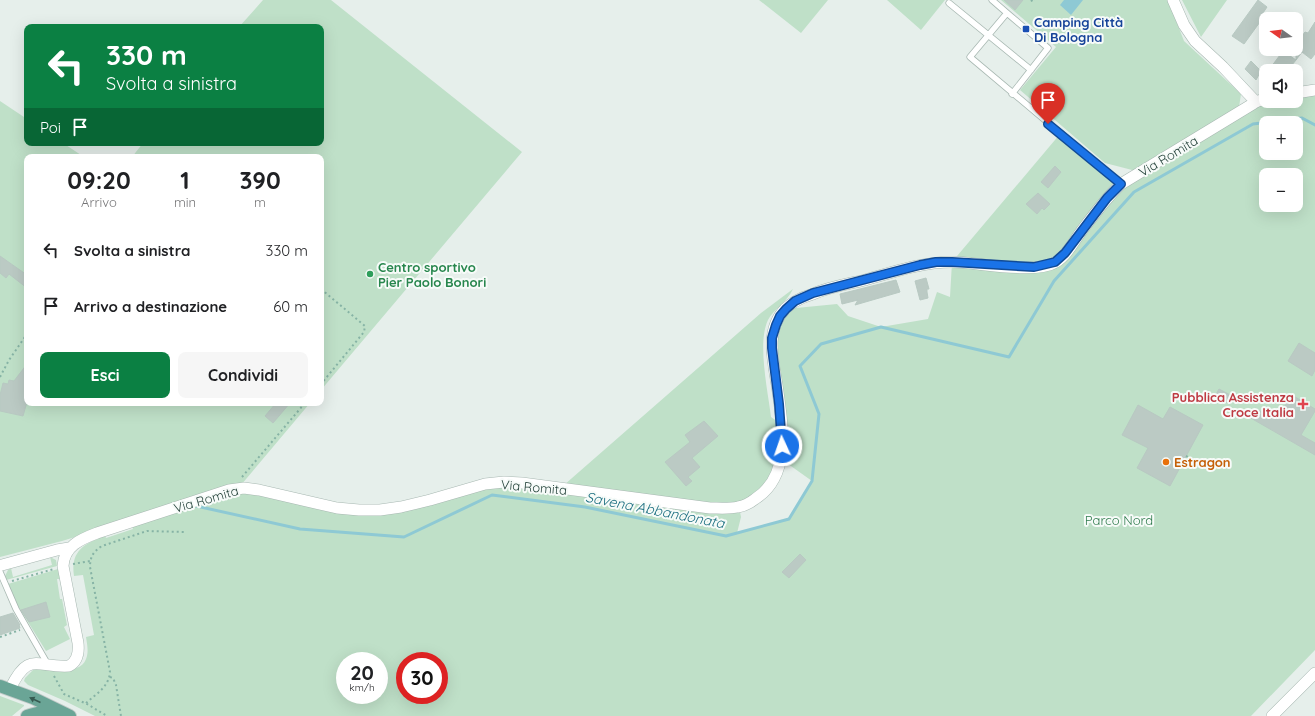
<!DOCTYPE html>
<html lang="it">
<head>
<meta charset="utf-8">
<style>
  :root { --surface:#fff; --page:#f6f6f6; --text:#202124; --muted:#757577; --accent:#0b8043 }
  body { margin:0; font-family:Quicksand,sans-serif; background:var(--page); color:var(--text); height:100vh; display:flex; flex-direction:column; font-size:15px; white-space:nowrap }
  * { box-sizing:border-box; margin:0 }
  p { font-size:13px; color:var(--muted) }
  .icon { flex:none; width:22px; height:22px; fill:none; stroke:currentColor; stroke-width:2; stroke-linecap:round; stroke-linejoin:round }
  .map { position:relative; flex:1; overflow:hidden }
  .sheet { position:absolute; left:24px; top:154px; width:300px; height:252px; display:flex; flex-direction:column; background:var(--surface); border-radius:8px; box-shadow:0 4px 16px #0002 }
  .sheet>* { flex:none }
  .top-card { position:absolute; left:24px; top:24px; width:300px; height:122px; border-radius:8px; box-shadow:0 4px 16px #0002; background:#0b8043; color:#fff; overflow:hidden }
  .needle { width:26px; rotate:284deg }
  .controls { position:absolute; left:1259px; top:12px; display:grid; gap:8px }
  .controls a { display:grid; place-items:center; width:44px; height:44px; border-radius:8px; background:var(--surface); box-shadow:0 4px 16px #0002; font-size:20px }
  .speed { position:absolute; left:336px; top:652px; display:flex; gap:8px; font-size:20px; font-weight:700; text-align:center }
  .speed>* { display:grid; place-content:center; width:52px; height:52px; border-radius:50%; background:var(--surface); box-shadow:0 4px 16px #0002; line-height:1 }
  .speed small { font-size:10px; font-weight:400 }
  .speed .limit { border:6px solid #d22; background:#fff; color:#111 }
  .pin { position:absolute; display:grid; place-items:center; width:34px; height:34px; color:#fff; margin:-41px -17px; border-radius:50% 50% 50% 0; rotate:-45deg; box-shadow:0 0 4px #0007 }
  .pin .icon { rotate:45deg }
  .me { position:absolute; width:44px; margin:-22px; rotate:357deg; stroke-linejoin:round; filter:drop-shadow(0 0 3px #0008) }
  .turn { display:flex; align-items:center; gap:14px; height:84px; padding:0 16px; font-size:18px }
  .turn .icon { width:52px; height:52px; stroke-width:2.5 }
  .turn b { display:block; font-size:28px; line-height:34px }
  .then { display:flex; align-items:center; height:38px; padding:0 16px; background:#0003; gap:8px; font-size:15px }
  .eta { display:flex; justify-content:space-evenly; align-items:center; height:68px; text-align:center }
  .eta b { font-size:24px; font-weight:700; line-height:28px }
  .button { display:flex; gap:8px; margin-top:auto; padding:8px 16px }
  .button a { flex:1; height:46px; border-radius:8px; background:var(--accent); color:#fff; font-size:16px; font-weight:700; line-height:46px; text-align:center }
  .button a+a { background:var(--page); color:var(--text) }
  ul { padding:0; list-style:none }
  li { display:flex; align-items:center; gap:12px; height:56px; padding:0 16px }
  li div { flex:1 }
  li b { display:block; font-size:15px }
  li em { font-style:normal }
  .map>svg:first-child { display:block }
  .green { fill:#bfe0c8; fill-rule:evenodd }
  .water { fill:#8ec9d4 }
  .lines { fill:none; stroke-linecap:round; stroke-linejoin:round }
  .stream { stroke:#8ec9d4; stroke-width:3 }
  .building { fill:#bbcac4; stroke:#b8c9c2 }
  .service-casing { stroke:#a8b8b2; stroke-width:7 }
  .minor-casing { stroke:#a8b8b2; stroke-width:12 }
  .primary-casing { stroke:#c2cac8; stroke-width:14 }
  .path { stroke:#86b3a5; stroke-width:2; stroke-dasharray:2 3; stroke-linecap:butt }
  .service { stroke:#fff; stroke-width:5.5 }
  .minor { stroke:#fff; stroke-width:11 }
  .primary { stroke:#6aa596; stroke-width:12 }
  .oneway { fill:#365b51 }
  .route-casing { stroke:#114b97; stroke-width:10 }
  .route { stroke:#1a73e8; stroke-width:7 }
  .transit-dot { fill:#1a4fb4; stroke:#f7fbf9; stroke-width:1.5 }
  .leisure-dot { fill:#2e9e5b; stroke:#f7fbf9; stroke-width:1.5 }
  .health-dot { fill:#e0444e; stroke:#f7fbf9; stroke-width:1.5 }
  .food-dot { fill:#e8710a; stroke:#f7fbf9; stroke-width:1.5 }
  .labels { text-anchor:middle; stroke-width:4; stroke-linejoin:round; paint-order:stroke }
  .transit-label { font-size:13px; font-weight:bold; fill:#164399; stroke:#f7fbf9; text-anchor:start }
  .street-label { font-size:13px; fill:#24423a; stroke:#f7fbf9 }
  .leisure-label { font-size:13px; font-weight:bold; fill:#27864d; stroke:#f7fbf9; text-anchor:start }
  .health-label { font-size:13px; font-weight:bold; fill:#be3a42; stroke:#f7fbf9; text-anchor:end }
  .food-label { font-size:13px; font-weight:bold; fill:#c56008; stroke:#f7fbf9; text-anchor:start }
  .park-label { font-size:13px; fill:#2d7a4b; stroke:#f7fbf9 }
  .water-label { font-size:14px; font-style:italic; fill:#1c6f80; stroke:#f7fbf9 }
</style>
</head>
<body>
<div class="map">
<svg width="1315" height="716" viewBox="0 0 1315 716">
  <rect width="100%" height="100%" fill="#e6efeb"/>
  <!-- green -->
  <path class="green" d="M263,0h68l191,152 -201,238v-233h-189l11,-14h178v-116h-82z
    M759,0h69l-27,33z
    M887,0h58l-24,30z
    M1001,0h167l16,41 57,53 -2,13 -103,64 -31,-8 -85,-73 36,-43z
    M1182,0h45l-26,37z
    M1315,90v560l-64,66h-1156l-30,-15 -37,-16 -4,-4 1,-3 9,-9c14,0 46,7 52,-10 3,-7 1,-15 0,-22l8,-2 -11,-60 -9,1c-4,-25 11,-33 31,-40l1,2 27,-9 -1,-3 55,-23 -125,38 -62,16v-456l27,18v24h36l21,14h-57v246h283l-69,82 118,25 111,-22 94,-3 197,-172 32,-24c-6,13 -20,21 -25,31 -11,23 0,71 3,97l10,7 -9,-76 14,-39 51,-5 11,12 33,11 47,-8 9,-27 13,5 2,-35 108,-128 61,50 145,-83h30v-8zM1266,123h30v30h-30zM1266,175h30v30h-30zM781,459l31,22 -23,38 -52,14 4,-16 -2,-10 39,-36zM345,661h34v34h-34zM405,661h34v34h-34z
    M50,557l6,3 1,6 -51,14 -1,-4 3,-6 3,-2 2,9 39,-12z
    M58,569l2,10h-3l3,20h2l5,26 -3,2 6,12 -24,12 -28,-45 -10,-22z
    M0,696l24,9v1l-12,10h-12z"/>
  <!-- water -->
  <path class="water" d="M1064,0h19l-12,15 -11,-10z"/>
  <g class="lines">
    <!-- stream -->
    <path class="stream" d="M196,506l104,23 104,8 88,-42 93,12 141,29 63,-17 23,-38 7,-67 -19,-48 21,-22 60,-17 128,30 45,-76 80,-89 119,-68 49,-6 13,7"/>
  </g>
  <!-- building -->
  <path class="building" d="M1004,0h19l-8,10z
    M1258,0l9,7 -4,6 2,2 -21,29 -12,-8z
    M1315,22v32l-4,5 -9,-7 -6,8v-16l9,-12 3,1z
    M1283,51l13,9 -9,11h-19z
    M1251,61l10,10 -5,9 -11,-11z
    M1055,166l6,6 -13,16 -7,-6z
    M1038,193l12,11 -6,6 -2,-2 -5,6 -11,-10z
    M0,256l27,19v13l-18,-14 -3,4 -6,-5z
    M926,278l3,11h-2v3l1,6 -8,2 -5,-19z
    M896,280l4,12 -45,13 3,-5 -16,4 -2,-10z
    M1299,343l16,10v17l-3,6 -24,-15z
    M27,364v38l-4,14 -23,-5v-16l3,-12 5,1 1,-4 5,1z
    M1219,389l15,8 -4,7 -15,-8z
    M1292,395l23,14v2l-14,24 14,8v12l-66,-38 6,-9 21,12z
    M276,403h14l-17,20 -8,-7z
    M1138,405l25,14 7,-12 33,18 -33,61 -33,-18 11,-20 -26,-13z
    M704,421l14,15 -26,22 8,9 -12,10 4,4 -6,5 -21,-24 25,-20 -5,-7z
    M800,554l6,6 -17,18 -7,-6z
    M46,602l4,15 -21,5 -8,-12z
    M13,613l7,12h-1l1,3 -20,7v-18z"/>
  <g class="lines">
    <!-- service casing -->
    <g class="service-casing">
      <path id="service" d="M992,0l15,13
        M949,3l82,67
        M1012,94l36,-46 -41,-35 -37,44 151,127
        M0,572l16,37 31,54"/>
    </g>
    <!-- minor casing -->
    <g class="minor-casing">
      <path id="minor" d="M1173,0l11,25 11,16 28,26 33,35
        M1296,93l19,-3
        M2,565l55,-15 12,-2
        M10,689c19,-39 26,-21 59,-23 9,-5 10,-14 9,-23l-15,-77c1,-20 18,-27 34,-33l132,-43 15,-2 15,2 78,18 22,2h21l21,-3 29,-7 55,-16 19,-2 18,1 188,25c9,0 19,1 28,-1 6,-1 12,-4 17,-8 38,-24 27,-76 22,-114 -4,-25 -12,-55 8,-76 7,-7 18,-12 28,-15 16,-7 35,-10 52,-14 28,-8 57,-18 87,-18 25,0 83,13 104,0 10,-6 17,-19 24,-29 13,-17 25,-34 41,-49l135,-82 10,-4
        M1272,716l43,-43"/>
    </g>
    <!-- primary casing -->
    <g class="primary-casing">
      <path id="primary" d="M0,686l33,12 37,18
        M27,716c11,-4 20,-5 31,-3"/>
    </g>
    <!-- path -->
    <path class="path" d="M1031,0l2,2 1,-2
      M321,289l44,37 -1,6 -43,52
      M0,377l9,-17 18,-26
      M1186,456l19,10
      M242,477l63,-74
      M73,564l17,-3
      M12,581l42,-12
      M0,637l20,-7
      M54,676l10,18 23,10 20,12
      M110,677l3,1 3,7 5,31
      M86,703c10,-9 23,-16 24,-31l-20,-105c0,-11 4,-16 12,-21l45,-15 37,1"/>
    <!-- service -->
    <use href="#service" class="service"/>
    <!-- minor -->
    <use href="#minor" class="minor"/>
    <!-- primary -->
    <use href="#primary" class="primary"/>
  </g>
  <!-- one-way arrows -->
  <defs><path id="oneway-solid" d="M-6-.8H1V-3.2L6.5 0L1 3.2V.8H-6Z"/></defs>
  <use class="oneway" href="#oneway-solid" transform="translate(35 700) rotate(-156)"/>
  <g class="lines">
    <!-- route casing -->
    <g class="route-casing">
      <path id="route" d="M782,446l-3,-42 -7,-56v-10l4,-13 4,-9 6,-7 9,-8 18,-8 107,-28 16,-3h16l82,5 21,-5 10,-9 42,-55 14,-14 -73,-60"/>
    </g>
    <!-- route -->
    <use href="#route" class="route"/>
  </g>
  <!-- markers -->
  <rect class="transit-dot" x="1022" y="25" width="8" height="8" rx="2"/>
  <circle class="leisure-dot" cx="370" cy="274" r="4"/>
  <path class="health-dot" d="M1301 398h4v4h4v4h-4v4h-4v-4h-4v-4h4z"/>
  <circle class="food-dot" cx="1166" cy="462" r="4"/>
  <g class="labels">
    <!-- transit labels -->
    <g class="transit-label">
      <text x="1034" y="27">Camping Città<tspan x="1034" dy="15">Di Bologna</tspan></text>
    </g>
    <!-- street labels -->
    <g class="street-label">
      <text transform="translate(1168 156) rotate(-31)" y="5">Via Romita</text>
      <text transform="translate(534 487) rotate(5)" y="5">Via Romita</text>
      <text transform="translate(206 499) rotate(-16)" y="5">Via Romita</text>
    </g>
    <!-- leisure labels -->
    <g class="leisure-label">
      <text x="378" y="272">Centro sportivo<tspan x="378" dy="15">Pier Paolo Bonori</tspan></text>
    </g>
    <!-- health labels -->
    <g class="health-label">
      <text x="1294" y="402">Pubblica Assistenza<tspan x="1294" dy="15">Croce Italia</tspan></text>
    </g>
    <!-- food labels -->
    <g class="food-label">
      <text x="1174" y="467">Estragon</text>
    </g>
    <!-- park labels -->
    <g class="park-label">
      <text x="1119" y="525">Parco Nord</text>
    </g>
    <!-- water labels -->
    <g class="water-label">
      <text transform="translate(655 510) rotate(11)" y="5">Savena Abbandonata</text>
    </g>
  </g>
</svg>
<div class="controls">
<a><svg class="needle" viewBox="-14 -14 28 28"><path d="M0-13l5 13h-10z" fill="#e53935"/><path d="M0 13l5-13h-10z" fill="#757577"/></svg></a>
<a><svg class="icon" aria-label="sound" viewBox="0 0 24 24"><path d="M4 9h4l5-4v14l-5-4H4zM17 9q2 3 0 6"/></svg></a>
<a>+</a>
<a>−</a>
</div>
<div class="speed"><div>20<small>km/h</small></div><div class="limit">30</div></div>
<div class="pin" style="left:1048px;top:124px;background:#d93025"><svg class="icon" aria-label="arrive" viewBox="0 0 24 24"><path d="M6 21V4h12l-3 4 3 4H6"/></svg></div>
<svg class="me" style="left:782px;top:446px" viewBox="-20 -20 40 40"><circle r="17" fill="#1a73e8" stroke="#fff" stroke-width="3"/><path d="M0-11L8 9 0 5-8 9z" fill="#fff"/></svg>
<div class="top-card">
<div class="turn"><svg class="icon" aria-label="left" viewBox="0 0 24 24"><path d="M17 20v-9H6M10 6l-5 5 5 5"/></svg><div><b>330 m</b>Svolta a sinistra</div></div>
<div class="then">Poi<svg class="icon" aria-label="arrive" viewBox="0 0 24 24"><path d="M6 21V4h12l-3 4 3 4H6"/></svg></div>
</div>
<section class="sheet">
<div class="eta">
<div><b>09:20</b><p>Arrivo</p></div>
<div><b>1</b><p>min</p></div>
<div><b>390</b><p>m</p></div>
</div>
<ul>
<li><svg class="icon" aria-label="left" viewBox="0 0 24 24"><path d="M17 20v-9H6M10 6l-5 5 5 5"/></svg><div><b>Svolta a sinistra</b></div><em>330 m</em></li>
<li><svg class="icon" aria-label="arrive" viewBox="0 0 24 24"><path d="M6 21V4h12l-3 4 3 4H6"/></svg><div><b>Arrivo a destinazione</b></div><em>60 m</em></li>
</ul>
<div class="button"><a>Esci</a><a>Condividi</a></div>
</section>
</div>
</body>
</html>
